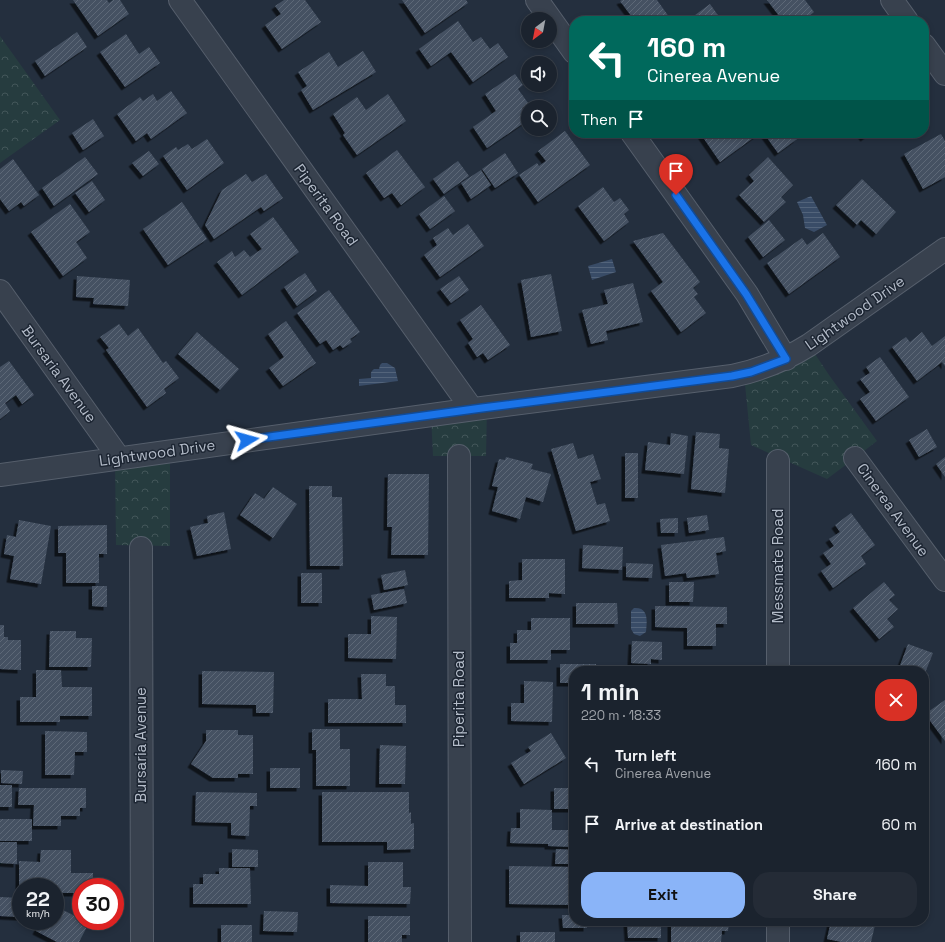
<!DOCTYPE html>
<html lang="en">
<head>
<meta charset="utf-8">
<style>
  :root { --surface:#1b232e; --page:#242b36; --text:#f1f3f6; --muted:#a0a4aa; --line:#39404a; --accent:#8ab4f8 }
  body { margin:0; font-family:"Space Grotesk",sans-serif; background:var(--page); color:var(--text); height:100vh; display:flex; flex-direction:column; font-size:15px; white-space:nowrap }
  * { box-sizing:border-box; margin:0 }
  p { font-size:13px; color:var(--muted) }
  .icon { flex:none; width:22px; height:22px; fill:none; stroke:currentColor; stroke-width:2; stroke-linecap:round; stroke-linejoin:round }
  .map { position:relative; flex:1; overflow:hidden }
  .panel { position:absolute; left:569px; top:666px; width:360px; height:260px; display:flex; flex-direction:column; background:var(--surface); border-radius:16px; box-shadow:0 2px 6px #0003,0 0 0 1px var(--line) }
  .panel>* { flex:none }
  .guide { position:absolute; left:569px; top:16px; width:360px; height:122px; border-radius:16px; box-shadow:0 2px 6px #0003,0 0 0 1px var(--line); background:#00695c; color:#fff; overflow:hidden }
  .needle { width:26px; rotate:212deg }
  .fabs { position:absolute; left:521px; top:12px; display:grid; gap:8px }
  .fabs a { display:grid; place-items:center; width:36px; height:36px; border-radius:50%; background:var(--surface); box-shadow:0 2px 6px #0003,0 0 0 1px var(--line); font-size:20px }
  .speed { position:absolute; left:12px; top:878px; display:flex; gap:8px; font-size:20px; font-weight:700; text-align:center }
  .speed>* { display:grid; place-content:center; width:52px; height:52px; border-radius:50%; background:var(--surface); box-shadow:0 2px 6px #0003,0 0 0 1px var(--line); line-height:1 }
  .speed small { font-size:10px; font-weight:400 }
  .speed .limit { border:6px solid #d22; background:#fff; color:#111 }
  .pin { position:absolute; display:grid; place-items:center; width:34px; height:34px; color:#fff; margin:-41px -17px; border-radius:50% 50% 50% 0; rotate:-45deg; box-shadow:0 0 4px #0007 }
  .pin .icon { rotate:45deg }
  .me { position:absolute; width:44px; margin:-22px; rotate:82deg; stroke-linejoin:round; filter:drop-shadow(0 0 3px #0008) }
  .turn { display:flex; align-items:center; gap:14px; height:84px; padding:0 12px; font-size:18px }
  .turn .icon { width:52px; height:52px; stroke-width:2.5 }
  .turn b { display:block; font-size:28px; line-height:34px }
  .then { display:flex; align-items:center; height:38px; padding:0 12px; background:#0003; gap:8px; font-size:15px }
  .round { display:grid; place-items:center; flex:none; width:42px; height:42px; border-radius:16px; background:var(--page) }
  .overview { display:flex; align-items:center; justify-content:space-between; height:68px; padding:0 12px }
  h1 { font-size:24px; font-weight:700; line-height:30px }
  .action { display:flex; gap:8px; margin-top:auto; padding:8px 12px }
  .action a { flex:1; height:46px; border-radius:16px; background:var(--accent); color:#111; font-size:16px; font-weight:700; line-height:46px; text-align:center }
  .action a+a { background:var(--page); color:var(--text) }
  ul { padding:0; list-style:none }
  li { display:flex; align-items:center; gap:12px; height:60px; padding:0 12px }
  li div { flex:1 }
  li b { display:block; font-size:15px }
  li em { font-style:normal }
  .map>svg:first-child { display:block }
  .park { fill:url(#park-crowns) }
  .water { fill:url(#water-rules) }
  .building { fill:url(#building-hatch); filter:url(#shadow) }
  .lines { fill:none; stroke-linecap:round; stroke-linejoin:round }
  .street-casing { stroke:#565f6c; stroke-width:24 }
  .street { stroke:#38414e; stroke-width:22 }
  .route-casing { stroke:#114b97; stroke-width:10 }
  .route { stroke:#1a73e8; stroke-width:7 }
  .labels { text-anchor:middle; stroke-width:3; stroke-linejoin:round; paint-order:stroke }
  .street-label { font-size:15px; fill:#b4bcc9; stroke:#1d2633 }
</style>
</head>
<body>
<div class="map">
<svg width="945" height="942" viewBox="0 0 945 942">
  <defs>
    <pattern id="park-crowns" width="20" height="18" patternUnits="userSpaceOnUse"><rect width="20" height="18" fill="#263c3f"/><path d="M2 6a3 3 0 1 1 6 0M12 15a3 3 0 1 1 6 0" fill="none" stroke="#435659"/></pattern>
    <pattern id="water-rules" width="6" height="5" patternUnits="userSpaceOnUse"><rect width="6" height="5" fill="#394c67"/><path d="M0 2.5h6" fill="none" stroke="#53647b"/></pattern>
    <pattern id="building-hatch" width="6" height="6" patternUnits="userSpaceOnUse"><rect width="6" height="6" fill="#455162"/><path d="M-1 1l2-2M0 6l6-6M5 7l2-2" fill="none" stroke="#5d6877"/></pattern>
    <filter id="shadow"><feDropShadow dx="-3.5" dy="3.5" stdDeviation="0" flood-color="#0009"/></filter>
  </defs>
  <rect width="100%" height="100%" fill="#242f3e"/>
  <!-- park -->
  <path class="park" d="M0,36l60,84 -60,43z
    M809,345l20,30 48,66 -22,17 -28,21 -76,-34 -7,-71z
    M487,407l-1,49h-53l-2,-41z
    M170,451v95l-54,-1 -1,-87z"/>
  <!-- water -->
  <path class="water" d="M811,196l16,29 -13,7 -9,-4 -2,-13 -6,-13z
    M612,259l4,13 -24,8 -4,-14z
    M382,363h5l8,5 3,13 -39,5v-7l12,-1c0,-4 -1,-6 3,-9h5l1,-4z
    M634,608c15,-1 13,13 12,24l-6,4 -6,-2 -3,-5v-18z"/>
  <!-- building -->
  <path class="building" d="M73,0h34l2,3 4,-3h7l9,14 -31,22z
    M284,0h21l16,22 -39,27 -17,-24 16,-11 -6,-8z
    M402,0h64l2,3 -43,30z
    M622,0h35l15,21h-45l5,-4 -12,-16z
    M767,0h38l9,12 -11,9h-20z
    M710,4l12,17h-29l-2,-3z
    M458,21l15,21 8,-5 9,12 8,-6 10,14 -35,25 -22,-30 -20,14 -12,-17z
    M77,32l10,15 -42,29 -10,-15z
    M126,34l13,20 10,-7 11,16 -35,24 -25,-35z
    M363,51l13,21 -63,38 -12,-20 6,-4 -9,-14 31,-20 9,15z
    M515,74l8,11 -5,4 10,14 -6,5 6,8v4l-41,28 -14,-21 23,-16 -11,-17z
    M171,91l16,22 -36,26 -4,-6 -11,8 -19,-27 23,-17 3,4 10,-7 4,7z
    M388,94l18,27 -49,34 -14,-20 2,-2 -12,-19 24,-17 9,13z
    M93,119l11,17 -21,14 -11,-17z
    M565,131l25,34 -52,37 -19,-27 18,-12 2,3 7,-5 -8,-10z
    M700,133h60l-40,29z
    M768,133h25l4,6 -19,14 -13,-18z
    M860,133h11l-7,5z
    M941,134l4,7v36l-22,12 -19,-35z
    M207,139l17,24 -37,27 -24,-34 13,-9 2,3 10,-6 4,5z
    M397,150l28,37 -24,18 -9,-12 -8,5 -18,-25z
    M149,151l10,13 -16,12 -11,-13z
    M505,153l13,20 -23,15 -13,-19z
    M85,157l13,17 -44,32 -12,-18z
    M768,157l25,28 -12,12 5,5 -22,20 -25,-27 15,-14 -5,-6z
    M13,159l26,36 -15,11 -3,-4 -12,9 -9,-12v-30z
    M458,161l11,15 -25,18 -11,-15z
    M481,170l10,15 -20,14 -10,-16z
    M246,174l6,8 14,-8 17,24 -19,13 -3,-4 -47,32 -9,-14 17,-35z
    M862,179l34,33 -20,22 -15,-14 -4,5 -21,-20z
    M92,181l13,19 -16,12 -14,-19z
    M603,187l11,15 6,-4 9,12 -5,4 5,8 -25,19 -26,-35z
    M444,196l11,15 -25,18 -11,-15z
    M182,202l25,37 -39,26 -25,-36z
    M70,204l20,28 -14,10 11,16 -24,18 -32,-44z
    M273,217l26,35 -57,43 -25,-33 15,-11 3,6 9,-7 6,7 12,-8 -12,-15z
    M769,220l16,20 -22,17 -15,-20z
    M468,224l16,22 -44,31 -16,-22 13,-10 -4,-7 15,-10 5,7z
    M663,233l37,49 -7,6 5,6 -4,3 12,16 -25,19 -30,-41 12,-9 -30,-41z
    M823,233l17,24 -51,37 -22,-31 35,-25 5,7z
    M305,273l12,18 -20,15 -13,-19z
    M551,274l11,57 -31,6 -10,-57z
    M77,276l53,4 -2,26 -35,-2 1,-6 -18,-1z
    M459,276l10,14 -18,13 -11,-14z
    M633,283l10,39 -37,9 2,9 -17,4 -9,-34 26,-6 -4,-14z
    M329,290l31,42 -10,7 2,3 -9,6 -3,-3 -7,5 -7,-10 -6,4 -23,-31z
    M481,305l29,40 -22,15 -5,-7 -6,4 -9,-14 5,-4 -13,-19z
    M286,321l30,42 -33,23 -14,-18 15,-11 -16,-23z
    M119,324l9,12 10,-8 25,35 3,-2 13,17 -15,11 2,4 -19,14 -41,-57 3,-2 -9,-11z
    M197,332l42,37 -19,21 -42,-36z
    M922,332l10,14 13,-10v30l-3,-4 -25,19 -25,-34 14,-10 4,5z
    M880,357l29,40 -33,24 -16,-22 10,-7 -10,-13 10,-6 -4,-6z
    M9,361l25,34 -12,9 -6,-9 -11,8 5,8 -10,8v-52z
    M927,429l10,18 -18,10 -10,-17z
    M696,432l24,2 -1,14 10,1 -4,44 -34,-4z
    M671,433l17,3 -4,38 -39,-4 3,-28 22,3z
    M573,443l5,16 15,-5 8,25 -11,3 7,23 8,-2 5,18 -34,10 -25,-82z
    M625,453h13v45h-13z
    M506,457l27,7 -2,5 20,5 -8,28 -17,-5 -6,22 -28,-8 6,-24 -6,-1 7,-27 6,1z
    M945,457v20l-9,-13z
    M388,474h41l-1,81h-37l1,-28h-5z
    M309,486h23v11h10l1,69h-33z
    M273,487l24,17 -24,34 -33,-23 15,-22 9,6z
    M224,512l7,37 -34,7 -7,-29 18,-4 -1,-7z
    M851,513l24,32 -14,11 5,8 -33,24 -12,-17 10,-7 -8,-11 11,-7 -5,-7 11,-7 -5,-7z
    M707,515l2,15 -20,3 -2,-15z
    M678,518v15h-17l-1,-14z
    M19,520l32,6 -10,58 -31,-5 4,-23 -10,-2 3,-19 9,2z
    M107,525v29h-8v29h-33v-30h-8v-27z
    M724,537l2,14 -10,2 3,21 -32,4 -1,-5 -21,3 -4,-31z
    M583,545l40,2 -1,23 -40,-2z
    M522,559h43v35l-16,-1v5h-40v-17l13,-1z
    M626,563l27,1 -1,14 -26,-1z
    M405,570l3,15 -24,5 -3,-15z
    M301,573h21v30h-21z
    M669,582h25l-1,20h-24z
    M884,582l11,13 -6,5 9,9 -11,10 7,8 -15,12 -26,-31z
    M92,586h15v21l-15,-1z
    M404,589l3,14 -33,7 -3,-15z
    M576,603h41l1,21h-42z
    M655,606l72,1v17h-11v22h-29v-18l-32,-1z
    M371,616l26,1 -1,42 -48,-1v-24h23z
    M531,618h39v32h-19v10h-41v-17h7v-13h14z
    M0,625h4v12h4v3h13v30l-21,-1z
    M50,631h26v7h16l-1,29h-42z
    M632,641l30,1v18l-11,-1v5l-20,-1z
    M908,644l25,9 -8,20 4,2 -5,13v-17h-26z
    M560,664h36v7h-22v12h-14z
    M684,668h44v3h-44z
    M36,670h25l1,17h30v29h-32v6h-40v-25h16z
    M202,671l72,1 -1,41h-17v-8l-54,-1z
    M361,674h25v12h9v19h11v18h-78v-24h34z
    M524,681l29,1 -1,40 -41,-1v-18h13z
    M945,700v41l-20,-27z
    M312,729h28v20h10v37h-34v-36h-4z
    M206,730h32v5h15v39h-15v4h-25l-22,-14 15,-23z
    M45,731l42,1v20h-12l-1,23h-29z
    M551,733l15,25 -42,26 -13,-21 20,-12 -3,-4z
    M380,745l26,1 -1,38h-26z
    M270,768h30v20h-30z
    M1,770l22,1 -1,13 -21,-1z
    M0,785h12v22h-12z
    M19,788h67v20h-6v8h-19v10h-28l1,-21h-16z
    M554,788h20v21h-20z
    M196,792l61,1v13h-7l-1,30 -18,-1v-12l-36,-1z
    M322,792h87v21l2,-1v12l3,-1v26l-27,1v-8h-65z
    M520,809l32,1v20h22v17l-26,-1v-2l-38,-1 1,-15h9z
    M0,819h32v22h-32z
    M0,842h17v22l-17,-1z
    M232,849l26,1v17h-26z
    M556,849l18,1v14h-19z
    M41,850h30v23h22v14h-12v6h-26v-6h-34v5h-2v-31l21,1z
    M368,862h35v25h8l-1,17 -80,-1v-18l38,1z
    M509,866l65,1v38l-65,-1z
    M219,868h31l1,36h-58v-20h10v-10h16z
    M924,891h2l1,25h-3z
    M0,897l21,1v19l-21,-1z
    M55,906l26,13v2l8,2 -10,19h-22l-21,-11 5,-10h14z
    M264,911l34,1 -1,20 -34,-1z
    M562,915h12v6h13v7h-24z
    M368,916h42v19h-8v7h-34z
    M627,921h34v17h-33z
    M671,921h58l-1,10h-6l-1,11h-50z
    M831,921h45l-5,21h-29l-15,-3z
    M221,925h31v17h-31z
    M520,932h35v10h-35z"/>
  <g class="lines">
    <!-- street casing -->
    <g class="street-casing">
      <path id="street" d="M180,0l292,409
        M537,0l37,52
        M892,0l15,21
        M924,45l21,29
        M632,133l115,161 39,65
        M0,291l119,167
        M459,456l1,486
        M855,458l90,122
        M778,461v210
        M0,475l482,-67 250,-32c29,-6 53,-16 77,-31l136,-96
        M141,548l1,394
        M778,921v21"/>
    </g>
    <!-- street -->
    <use href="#street" class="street"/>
  </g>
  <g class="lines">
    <!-- route casing -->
    <g class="route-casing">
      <path id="route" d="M247,440l235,-32 250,-32 19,-4 35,-13 -40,-65 -70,-99"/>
    </g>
    <!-- route -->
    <use href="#route" class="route"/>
  </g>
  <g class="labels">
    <!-- street labels -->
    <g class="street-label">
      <text transform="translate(326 205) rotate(54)" y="5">Piperita Road</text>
      <text transform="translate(855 313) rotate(-35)" y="5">Lightwood Drive</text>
      <text transform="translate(59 374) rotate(54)" y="5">Bursaria Avenue</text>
      <text transform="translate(157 453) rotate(-8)" y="5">Lightwood Drive</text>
      <text transform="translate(893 510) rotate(54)" y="5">Cinerea Avenue</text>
      <text transform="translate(778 566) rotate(-90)" y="5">Messmate Road</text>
      <text transform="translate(459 699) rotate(-90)" y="5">Piperita Road</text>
      <text transform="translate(141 745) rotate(-90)" y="5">Bursaria Avenue</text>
    </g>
  </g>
</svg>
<div class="fabs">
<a><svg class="needle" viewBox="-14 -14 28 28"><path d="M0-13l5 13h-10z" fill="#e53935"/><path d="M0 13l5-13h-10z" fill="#a0a4aa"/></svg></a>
<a><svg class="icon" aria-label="sound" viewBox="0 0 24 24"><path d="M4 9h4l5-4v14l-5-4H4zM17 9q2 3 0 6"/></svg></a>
<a><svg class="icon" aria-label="search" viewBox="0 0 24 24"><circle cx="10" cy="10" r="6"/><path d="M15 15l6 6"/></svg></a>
</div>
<div class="speed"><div>22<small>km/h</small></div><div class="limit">30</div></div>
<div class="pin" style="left:676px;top:195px;background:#d93025"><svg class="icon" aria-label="arrive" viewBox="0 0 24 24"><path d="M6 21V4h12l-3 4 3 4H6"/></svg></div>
<svg class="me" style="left:247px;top:440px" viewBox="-20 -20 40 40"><path d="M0-17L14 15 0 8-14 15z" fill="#1a73e8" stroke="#fff" stroke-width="4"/></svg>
<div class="guide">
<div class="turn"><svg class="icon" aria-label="left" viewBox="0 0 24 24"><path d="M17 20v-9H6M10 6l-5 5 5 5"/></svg><div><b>160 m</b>Cinerea Avenue</div></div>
<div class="then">Then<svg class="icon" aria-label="arrive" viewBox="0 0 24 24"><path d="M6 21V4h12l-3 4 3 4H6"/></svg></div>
</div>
<section class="panel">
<div class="overview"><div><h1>1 min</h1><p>220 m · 18:33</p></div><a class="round" style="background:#d93025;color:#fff"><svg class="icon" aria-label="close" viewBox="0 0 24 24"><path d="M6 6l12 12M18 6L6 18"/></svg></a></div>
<ul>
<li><svg class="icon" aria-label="left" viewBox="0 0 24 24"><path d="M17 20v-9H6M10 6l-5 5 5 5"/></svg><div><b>Turn left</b><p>Cinerea Avenue</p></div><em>160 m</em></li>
<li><svg class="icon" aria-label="arrive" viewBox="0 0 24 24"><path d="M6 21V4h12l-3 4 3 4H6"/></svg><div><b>Arrive at destination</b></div><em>60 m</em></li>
</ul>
<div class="action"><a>Exit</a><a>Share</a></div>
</section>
</div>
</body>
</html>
